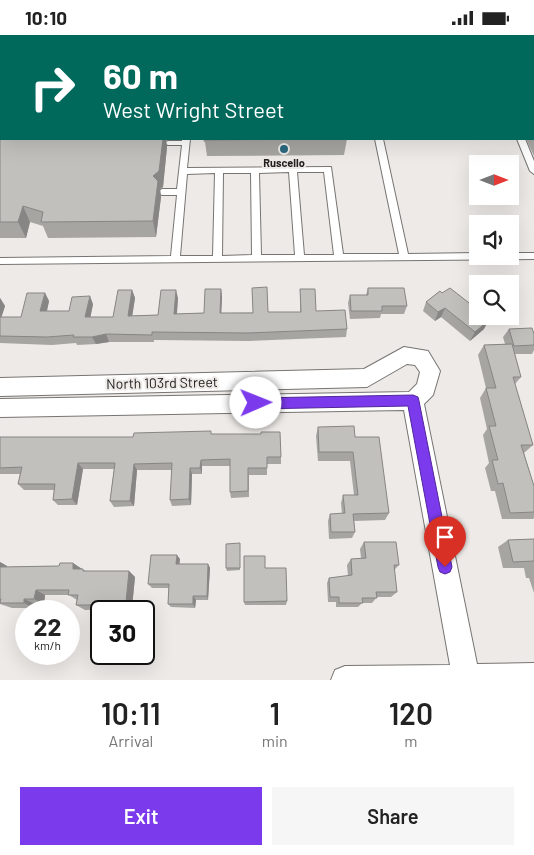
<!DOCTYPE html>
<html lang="en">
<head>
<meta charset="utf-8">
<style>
  :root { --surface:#fff; --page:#f6f6f6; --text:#222; --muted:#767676; --accent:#7c3aed }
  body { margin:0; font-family:Barlow,sans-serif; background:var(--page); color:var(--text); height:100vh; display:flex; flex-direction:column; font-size:19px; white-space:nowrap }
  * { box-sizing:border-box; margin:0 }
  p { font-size:16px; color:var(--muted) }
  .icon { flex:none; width:28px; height:28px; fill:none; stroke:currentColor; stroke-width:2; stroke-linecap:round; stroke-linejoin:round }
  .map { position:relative; height:645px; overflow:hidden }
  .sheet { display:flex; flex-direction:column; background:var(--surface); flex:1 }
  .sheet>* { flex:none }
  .banner { position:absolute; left:0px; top:0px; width:535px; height:105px; box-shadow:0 5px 20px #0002; background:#00695c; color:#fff; overflow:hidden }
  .needle { width:32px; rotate:90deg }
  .buttons { position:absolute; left:469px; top:120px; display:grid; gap:10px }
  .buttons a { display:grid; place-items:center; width:50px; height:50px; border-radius:0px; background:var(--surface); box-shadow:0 5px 20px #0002; font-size:25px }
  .speed { position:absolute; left:15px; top:565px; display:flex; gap:10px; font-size:25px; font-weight:700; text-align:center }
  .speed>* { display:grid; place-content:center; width:65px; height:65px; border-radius:50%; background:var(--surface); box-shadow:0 5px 20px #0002; line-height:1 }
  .speed small { font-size:12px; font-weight:400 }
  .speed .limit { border:2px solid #111; border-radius:8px; background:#fff; color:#111 }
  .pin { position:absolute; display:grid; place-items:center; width:42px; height:42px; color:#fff; margin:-51px -21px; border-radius:50% 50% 50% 0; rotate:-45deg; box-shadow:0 0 5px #0007 }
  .pin .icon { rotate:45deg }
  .me { position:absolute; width:55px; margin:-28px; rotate:89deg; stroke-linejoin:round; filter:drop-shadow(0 0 4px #0008) }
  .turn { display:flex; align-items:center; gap:18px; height:105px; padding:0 20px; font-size:22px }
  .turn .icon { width:65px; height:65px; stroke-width:2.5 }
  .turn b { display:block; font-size:35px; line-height:42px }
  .eta { display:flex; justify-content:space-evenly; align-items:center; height:85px; text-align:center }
  .eta b { font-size:30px; font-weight:600; line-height:35px }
  .primary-button { display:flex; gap:10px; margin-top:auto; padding:10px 20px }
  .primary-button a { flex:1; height:58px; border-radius:0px; background:var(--accent); color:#fff; font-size:20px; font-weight:600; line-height:58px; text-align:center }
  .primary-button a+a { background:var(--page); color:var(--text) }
  .status { display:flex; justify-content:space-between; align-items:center; height:35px; padding:0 25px; background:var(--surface); direction:ltr }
  .status svg { height:14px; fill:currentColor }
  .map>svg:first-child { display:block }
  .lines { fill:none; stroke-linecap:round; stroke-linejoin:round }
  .lane-casing { stroke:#777472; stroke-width:2 }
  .street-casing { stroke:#777472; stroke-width:2 }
  .lane { fill:#fff; fill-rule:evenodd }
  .street { fill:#fff; fill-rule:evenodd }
  .wall { fill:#a6a5a2 }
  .shaded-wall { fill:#878684 }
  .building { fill:#c1c0bc; stroke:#878684 }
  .route { fill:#7c3aed; stroke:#51269a }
  .poi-dot { fill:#2b697f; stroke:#edeae7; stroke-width:2 }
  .labels { text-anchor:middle; stroke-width:4; stroke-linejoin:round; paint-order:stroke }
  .far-poi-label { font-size:11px; font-weight:bold; fill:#222120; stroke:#edeae7 }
  .street-label { font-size:14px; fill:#222120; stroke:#edeae7 }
</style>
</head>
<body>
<div class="status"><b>10:10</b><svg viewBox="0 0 49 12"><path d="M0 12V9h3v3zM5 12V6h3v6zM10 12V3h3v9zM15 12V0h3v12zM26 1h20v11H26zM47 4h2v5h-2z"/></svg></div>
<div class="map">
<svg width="534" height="645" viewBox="0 0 534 645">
  <rect width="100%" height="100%" fill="#edeae7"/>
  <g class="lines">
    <!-- lane casing -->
    <g class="lane-casing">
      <path id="lane" d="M182,104h8l-3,29 144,-1 12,87h56l-24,-115h8l25,115 70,-1v3h32v-3h24v6l-534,5v-6l171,-2 6,-61h-15l-4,-3 4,-3h15l5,-44h-14l-4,-2 4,-2h14zM289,137l6,83h-34l-2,-82zM297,137h27l10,83h-30zM215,138l-2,83h-33l7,-82zM223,138h28l1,82 -30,1z
        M517,104h8l9,22v13l-4,-3z"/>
    </g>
    <!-- street casing -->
    <g class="street-casing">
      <path id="street" d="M404,312l24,4 12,20 -7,24 -9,9 53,260 57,-1v17h-203l4,-10 10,-4 105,-1 -46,-255 -404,7v-18l409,-7 8,-8 3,-12 -5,-7 -8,-1 -40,23 -367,9v-18l364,-9z"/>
    </g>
    <!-- lane -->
    <use href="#lane" class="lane"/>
    <!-- street -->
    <use href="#street" class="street"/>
  </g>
  <!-- wall -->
  <path class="wall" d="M0,40l1,64h167l-2,1 1,7 -4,40 -3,2 1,8 -5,40 -108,1 -5,-12 -13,-4 -4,16h-26z
    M534,52v69l-8,-17h8z
    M203,104h144l-3,16 -137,1 -2,-14h-1z
    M368,253l39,18 -3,8h-23l-1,4 -30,1 -2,-16 2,-8h16z
    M221,254l1,8 -1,16 79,-1v-23l16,22 31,18 -1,8 -98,4 -94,-1v2h-45l-13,2 -19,1 -1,-2 -24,2 -52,-2v-45l5,8 -4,11h20l24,-24 4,8 -2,10h22l24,-7 -3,13h23l19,-27 3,8 -3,18 26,-1 20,-17 -1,16 27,-1z
    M440,256l44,38 -14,12 -29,-24 -6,4 -12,-10 3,-9z
    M509,294l25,5v16l-2,4h-17l6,23 -6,7 18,61 -9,8 10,33v32l-1,1h-31l-7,-28h-4l-6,-23 4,-5 -6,-28 4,-6 -7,-31 6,-10 -8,-33 6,-10 21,-1 -2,-7z
    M318,392l37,10 34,76 -4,7 -31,1 1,11 -3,6 -23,1 -1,-18 2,-7h12l-1,-11 2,-8h11l-4,-34h-32l-2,-25z
    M212,399l69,23v7h-14v11h-18v22l-18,1 -1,-6v-26h-28v8h-10l-1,31 -19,1 -2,-6 2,-30h-35l-3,36 -20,1 -4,-6 4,-32h-31l-6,36h-19l-5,-5 1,-10h-30l-6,-6 2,-10h-20v-37h133z
    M534,504v54l-5,-15h-3l-2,-10h-21l-5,-21 10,-7z
    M364,507l35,23 -5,5 3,22 -6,5h-14l-5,6h-10l-4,4h-22v-5h-8l-1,-19 2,-5 19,-2 -1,-11 4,-6 10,-1 -1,-9z
    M240,511v24l-13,1 -1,-3z
    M180,524l-1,5h29l2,4 -2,32h-12l-1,8 -24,-1 -3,-3 1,-16h-17l-4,-4z
    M0,527l7,4v1l52,-1 14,-3 9,6 4,2h43l6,6 -3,30h-18l-1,2 -28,1 -9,-5 1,-5 -8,-5h-24l-1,9h-9l-1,4h-22l-12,-4z
    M265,533l22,33 -1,4h-41l-1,-3z"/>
  <!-- shaded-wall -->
  <path class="shaded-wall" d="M162,104h6l-2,1 1,7 -4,40 -3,2 1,8 -5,40 -3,-16v-45z
    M23,171l7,16 -4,16 -8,-16z
    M221,254l1,8 -1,24 -1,-8z
    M132,255l3,8 -4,26 -3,-8z
    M176,255l2,8 -2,24 -2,-8z
    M45,258l4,8 -4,18 -5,-8z
    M90,261l3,8 -4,21 -4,-8z
    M0,263l5,8 -5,16z
    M445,273l-4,9 -6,4 3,-9z
    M489,285l-5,9 -14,12 5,-9z
    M106,299l3,8 -13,2 -4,-7z
    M201,425l1,6v8l-2,-6z
    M78,428l5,6 -6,36 -5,-6z
    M134,429l3,6 -3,36 -4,-5z
    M190,433l2,6 -1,31 -2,-6z
    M177,520l3,4 -1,9 -3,-4z
    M0,527l7,4 -1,7 -6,-3z
    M73,528l9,6h-9z
    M208,529l2,4 -2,32 -1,-4z
    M129,536l6,6 -3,30 -6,-5z
    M36,555l9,5 -1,9 -10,-5z
    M193,561l3,4 -1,8 -2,-4z
    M24,564l11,5 -1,4 -10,-5z
    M107,568l7,4 -1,2 -7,-4z"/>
  <!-- building -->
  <path class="building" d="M48,0h486v15v-14h-486z
    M0,40h1v64h162l-4,32 -6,5 5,5 -5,40 -112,1 2,-10 -20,-6 -5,16h-18z
    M205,104h114l-114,1z
    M267,252l1,25h33l-1,-23h15l1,22 29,-1 2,19 -99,4 -96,-1v3l-46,-1 -14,3h-19l1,-2 -27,2 -47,-1v-19h21l6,-24h18l-5,18h29l3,-14 18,-1 -5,21h28l5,-27h14l-4,26 30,-1 3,-25h15l-2,24 30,-1 1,-24h16l-1,24h33l-1,-25z
    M368,253h36l3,18h-25v5h-31l-1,-16h18z
    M450,253l28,22v6h7l4,4 -14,12 -30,-24 -7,4 -12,-10 14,-11 2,2z
    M532,293l2,6v11l-20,1 -5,-17z
    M512,309l9,33h-8l20,68h-12l13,41v26l-24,1 -7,-30 -5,1 -6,-24h6l-9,-34h7l-10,-38h10l-12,-43z
    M354,391l1,11h24l10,76 -36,1 2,18h-24l-1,-18 15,-1 -2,-18h15l-5,-43h-34l-1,-25z
    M211,396v3h50v-2h19l1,25h-14v11h-19v23l-18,1v-33l-29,1 -1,8h-10l-1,31 -19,1 2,-37 -38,1 -4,37h-20l5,-38h-37l-6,36 -19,1 2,-16h-37l4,-17 -22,1v-31h133l1,-4z
    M534,504v22l-21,1 -5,-22z
    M364,507h32l3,23h-5l3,27h-21l1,6h-15l1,5h-24v-6h-9l-1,-19 23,-3 -1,-16 15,-1z
    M240,508v25h-14v-24z
    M151,520h26l-1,9h32l-1,32h-14v8h-25l1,-20h-21z
    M244,521h21v12h21l1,33 -43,1z
    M60,528h13v6h10v2h46l-3,31 -19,1 -1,2h-30l2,-10h-10l1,-5h-33l-2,9h-10v4h-24l1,-4h-1v-32l59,-1z"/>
  <!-- route -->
  <path class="route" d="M413,360l5,2 1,4 33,166 -2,5 -5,2 -5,-2 -2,-5 -30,-161 -152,3 -4,-2 -2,-4 2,-4 4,-1z"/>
  <!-- markers -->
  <circle class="poi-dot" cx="284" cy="114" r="5"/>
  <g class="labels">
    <!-- far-poi labels -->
    <g class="far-poi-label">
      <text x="284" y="132">Ruscello</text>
    </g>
    <!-- street labels -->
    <g class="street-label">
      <text transform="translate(162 348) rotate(-1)" y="5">North 103rd Street</text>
    </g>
  </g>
</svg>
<div class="buttons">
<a><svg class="needle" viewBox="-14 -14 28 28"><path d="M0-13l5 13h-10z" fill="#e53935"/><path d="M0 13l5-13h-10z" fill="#767676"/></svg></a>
<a><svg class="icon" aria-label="sound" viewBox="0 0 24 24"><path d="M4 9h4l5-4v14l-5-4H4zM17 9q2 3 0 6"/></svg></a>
<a><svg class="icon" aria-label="search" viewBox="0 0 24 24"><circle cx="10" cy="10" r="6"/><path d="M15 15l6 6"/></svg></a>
</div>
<div class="speed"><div>22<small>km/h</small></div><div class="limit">30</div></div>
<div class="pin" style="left:445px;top:532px;background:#d93025"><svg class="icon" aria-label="arrive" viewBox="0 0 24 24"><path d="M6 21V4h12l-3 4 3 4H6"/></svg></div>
<svg class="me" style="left:256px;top:368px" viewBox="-20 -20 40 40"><circle r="19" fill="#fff"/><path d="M0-13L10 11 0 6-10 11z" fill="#7c3aed"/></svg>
<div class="banner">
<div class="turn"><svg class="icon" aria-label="right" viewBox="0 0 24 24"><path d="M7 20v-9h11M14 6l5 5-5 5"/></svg><div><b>60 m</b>West Wright Street</div></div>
</div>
</div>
<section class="sheet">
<div class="eta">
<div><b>10:11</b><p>Arrival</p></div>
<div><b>1</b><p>min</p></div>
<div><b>120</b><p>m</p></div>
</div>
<div class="primary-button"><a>Exit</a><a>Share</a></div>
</section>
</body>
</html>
